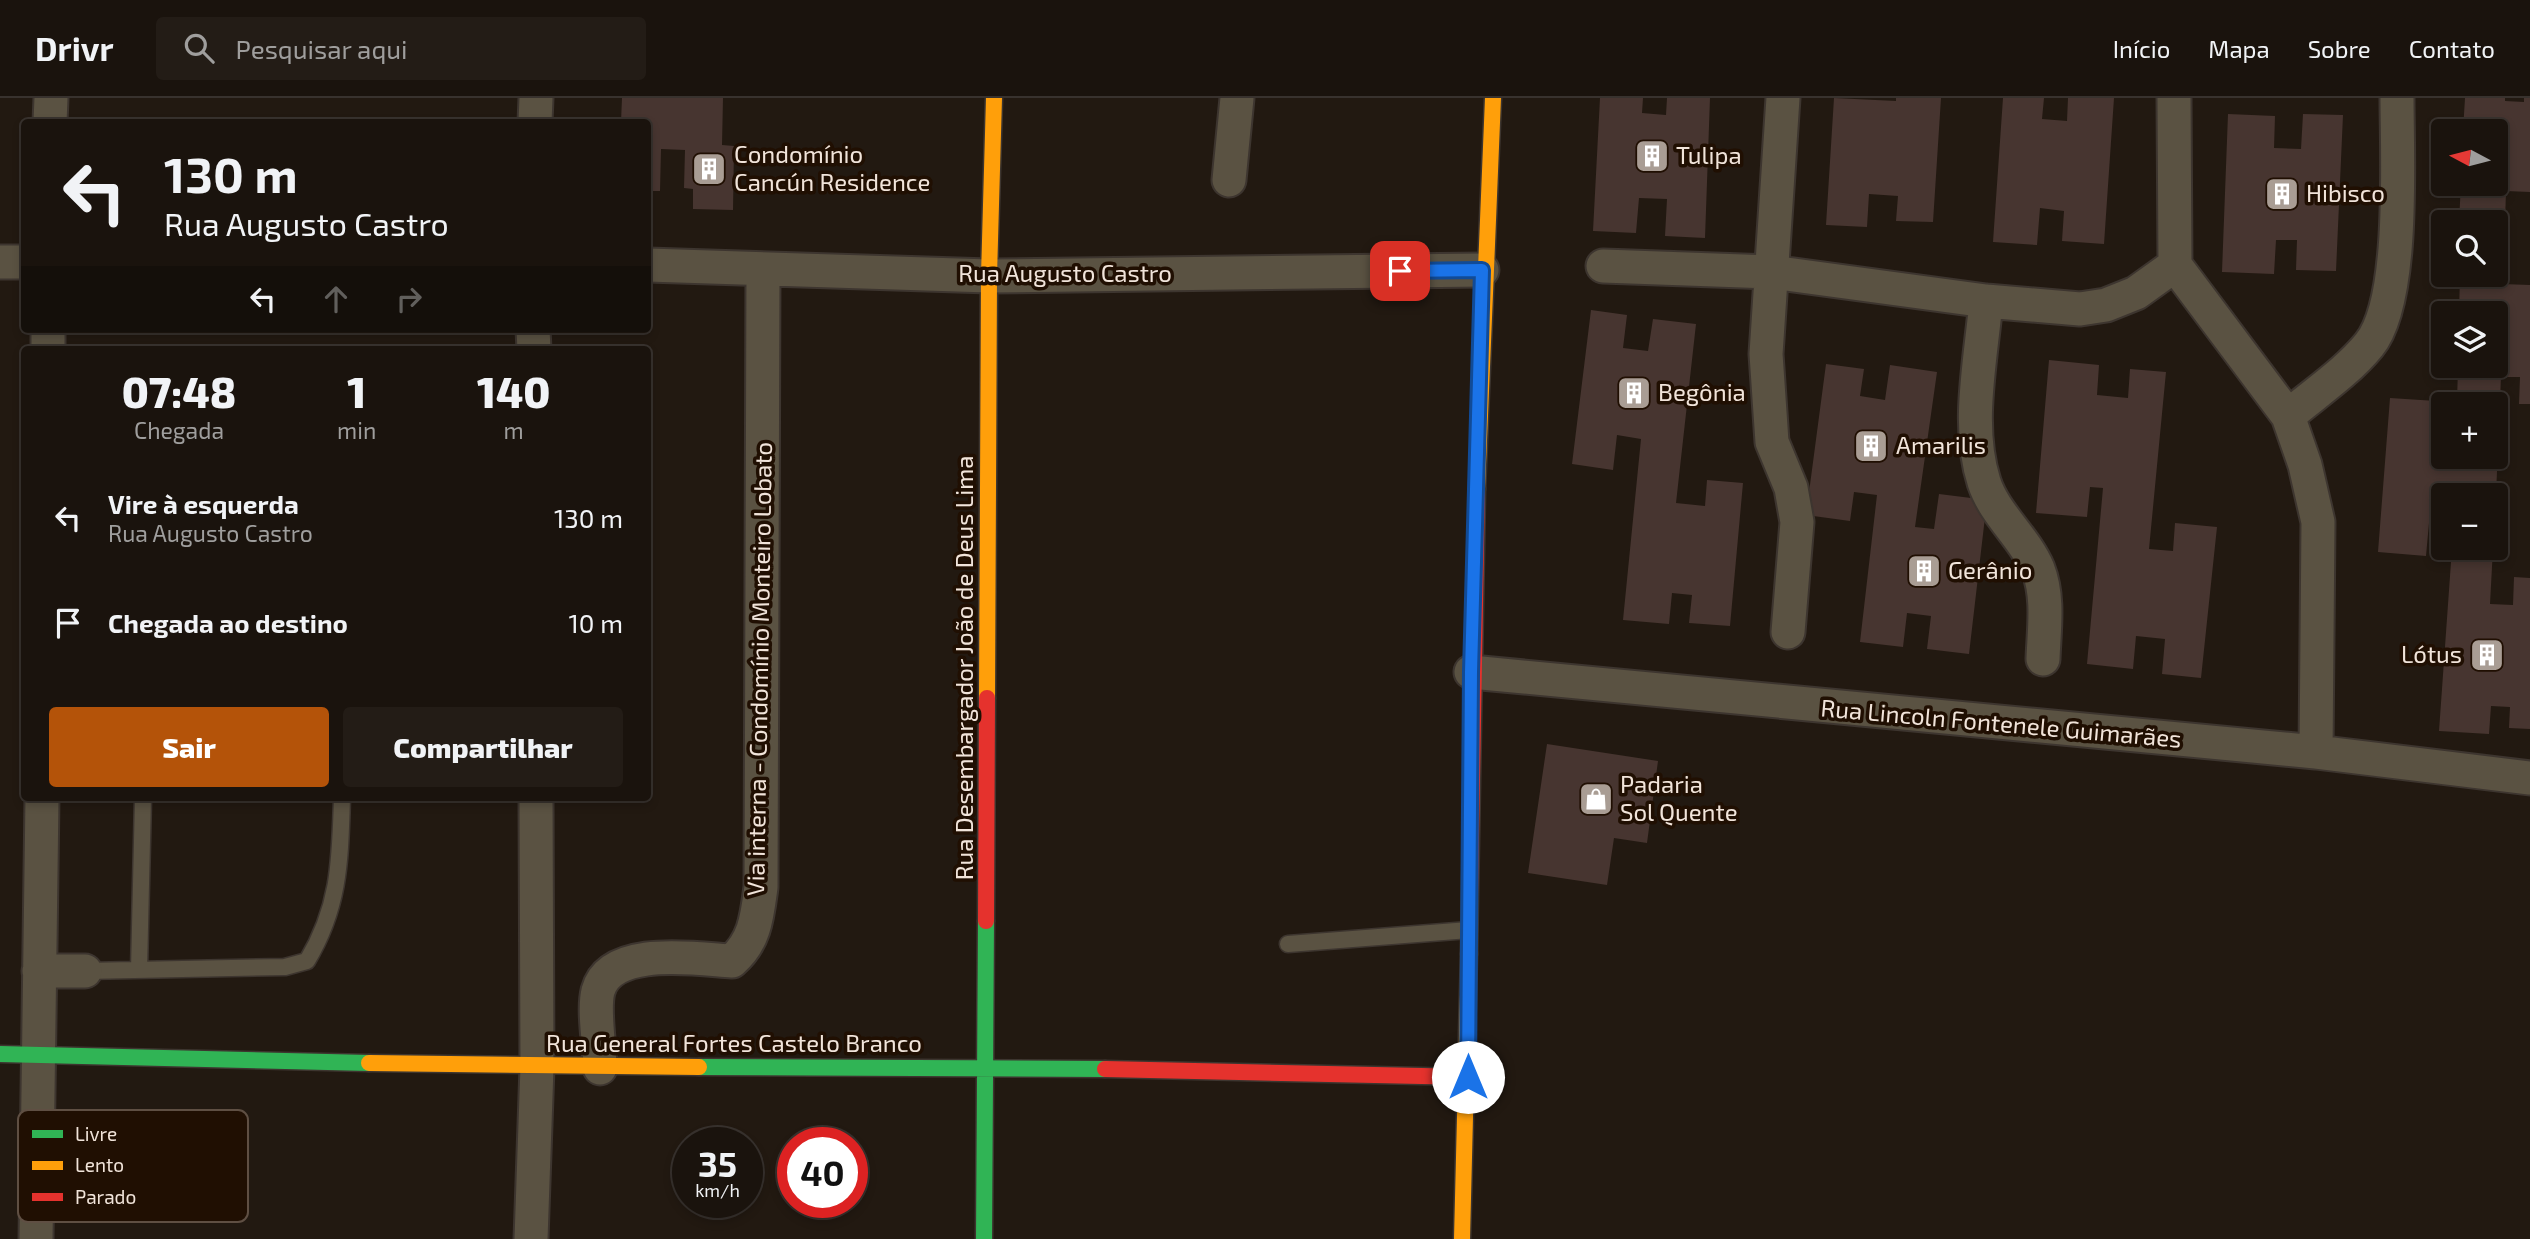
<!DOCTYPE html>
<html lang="pt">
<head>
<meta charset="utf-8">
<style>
  :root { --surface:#1a130d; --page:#231c16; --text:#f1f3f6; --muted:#9f9e9d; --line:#38322e; --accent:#b45309 }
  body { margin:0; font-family:"Exo 2",sans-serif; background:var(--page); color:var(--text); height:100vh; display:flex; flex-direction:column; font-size:26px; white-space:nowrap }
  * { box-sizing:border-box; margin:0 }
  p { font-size:23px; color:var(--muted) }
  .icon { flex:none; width:38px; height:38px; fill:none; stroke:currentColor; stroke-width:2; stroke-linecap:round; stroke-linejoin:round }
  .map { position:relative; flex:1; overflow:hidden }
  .side { position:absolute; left:21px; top:248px; width:630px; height:455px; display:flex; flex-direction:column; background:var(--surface); border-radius:7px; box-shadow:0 4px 10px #0003,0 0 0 2px var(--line) }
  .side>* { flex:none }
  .banner { position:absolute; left:21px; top:21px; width:630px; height:214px; border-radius:7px; box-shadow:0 4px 10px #0003,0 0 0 2px var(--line); background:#1a130d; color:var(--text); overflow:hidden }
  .needle { width:46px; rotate:277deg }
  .tools { position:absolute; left:2431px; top:21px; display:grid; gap:14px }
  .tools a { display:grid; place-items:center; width:77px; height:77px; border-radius:7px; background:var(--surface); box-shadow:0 4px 10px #0003,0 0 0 2px var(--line); font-size:35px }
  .speed { position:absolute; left:672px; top:1029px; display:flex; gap:14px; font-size:35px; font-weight:700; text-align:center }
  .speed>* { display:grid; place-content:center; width:91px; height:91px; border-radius:50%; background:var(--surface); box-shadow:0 4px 10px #0003,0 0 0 2px var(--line); line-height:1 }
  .speed small { font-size:18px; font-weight:400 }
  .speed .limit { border:10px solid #d22; background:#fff; color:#111 }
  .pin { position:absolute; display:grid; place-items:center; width:60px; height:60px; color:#fff; margin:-30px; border-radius:14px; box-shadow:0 4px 10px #0006 }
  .me { position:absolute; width:77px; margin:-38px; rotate:0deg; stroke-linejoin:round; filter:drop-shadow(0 0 5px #0008) }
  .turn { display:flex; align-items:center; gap:24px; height:147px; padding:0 28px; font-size:32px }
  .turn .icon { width:91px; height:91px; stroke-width:2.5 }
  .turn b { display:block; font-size:49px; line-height:60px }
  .lanes { display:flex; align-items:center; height:66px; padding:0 28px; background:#0003; justify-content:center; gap:35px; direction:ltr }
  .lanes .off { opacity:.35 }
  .eta { display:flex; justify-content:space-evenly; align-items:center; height:119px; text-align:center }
  .eta b { font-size:42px; font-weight:800; line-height:49px }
  .primary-button { display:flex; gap:14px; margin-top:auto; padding:14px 28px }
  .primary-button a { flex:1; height:80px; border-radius:7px; background:var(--accent); color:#fff; font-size:28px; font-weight:800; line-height:80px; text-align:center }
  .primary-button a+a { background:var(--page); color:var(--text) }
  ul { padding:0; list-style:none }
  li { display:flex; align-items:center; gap:21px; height:105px; padding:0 28px }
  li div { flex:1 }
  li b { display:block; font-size:26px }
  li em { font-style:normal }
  header { display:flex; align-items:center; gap:42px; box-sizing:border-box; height:98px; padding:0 35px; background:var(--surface); border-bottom:2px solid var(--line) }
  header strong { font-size:33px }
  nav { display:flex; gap:38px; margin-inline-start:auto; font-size:24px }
  .search { width:490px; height:63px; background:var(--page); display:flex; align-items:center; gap:18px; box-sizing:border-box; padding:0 24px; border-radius:7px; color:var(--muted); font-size:26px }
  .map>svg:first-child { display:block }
  .building { fill:#473530 }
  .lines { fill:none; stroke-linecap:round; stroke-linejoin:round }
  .lane-casing { stroke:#3d352f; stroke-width:19 }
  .street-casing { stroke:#3d352f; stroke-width:37 }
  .fast-casing { stroke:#3d352f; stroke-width:19 }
  .slow-casing { stroke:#3d352f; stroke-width:19 }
  .jam-casing { stroke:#3d352f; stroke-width:19 }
  .lane { stroke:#5a5242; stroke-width:16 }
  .street { stroke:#5a5242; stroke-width:33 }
  .fast { stroke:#30b455; stroke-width:16 }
  .slow { stroke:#ff9f0a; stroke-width:16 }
  .jam { stroke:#e5322d; stroke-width:16 }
  .route-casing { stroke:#114b97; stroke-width:18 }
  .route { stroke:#1a73e8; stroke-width:12 }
  .labels { text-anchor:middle; stroke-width:7; stroke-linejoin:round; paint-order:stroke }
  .poi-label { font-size:24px; fill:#f1e4da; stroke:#200f02; text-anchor:start }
  .street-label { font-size:24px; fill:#f1e4da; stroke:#200f02 }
  .key { fill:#200f02; stroke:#5f4f43; stroke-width:2 }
  .key-label { font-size:19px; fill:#f1e4da }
</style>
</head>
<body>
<header>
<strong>Drivr</strong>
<div class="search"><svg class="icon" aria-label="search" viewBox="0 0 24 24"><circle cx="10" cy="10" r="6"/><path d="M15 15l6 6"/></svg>Pesquisar aqui</div>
<nav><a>Início</a><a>Mapa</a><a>Sobre</a><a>Contato</a></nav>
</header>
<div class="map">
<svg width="2530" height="1141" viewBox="0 0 2530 1141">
  <rect width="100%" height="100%" fill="#221911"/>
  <!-- building -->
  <path class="building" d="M622,0h101l-1,47 12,1 -1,64 -40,-1v-20l-9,-1 1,-38 -24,-1 -1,42h-9l-3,22v-91h-27z
    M1600,0h43l-1,15 24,2 1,-17h43l-5,140 -40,-2 2,-37 -28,-1 -3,35 -43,-2z
    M1834,0l62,3v-3h45l-8,124 -37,-1 2,-25 -29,-2 -2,33 -41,-2z
    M2003,0h41l-2,21 25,2 1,-23h46l-10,146 -42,-3 2,-30 -24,-3 -3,37 -44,-3z
    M2465,0h40v3l19,1v-4h6v94l-24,-1 -1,32 -46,-2 2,-37h35v-53h-33z
    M2228,16l47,2 -1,32 27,1 2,-35 40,1 -7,156 -40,-1 1,-30h-21l-2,34 -52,-2z
    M2496,153h7l-1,33 28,1v119h-11l1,-27h-19l-5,118h-53v30l-14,-2 -3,33 -48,-4 12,-154 46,3 -2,31 9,1v24h53v-53h-39v-2l1,-36h38v-53h-37l1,-38h36z
    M1591,212l36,5 -4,33 25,3 5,-32 43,5 -20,179 29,3 2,-26 36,3 -13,143 -41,-3 3,-28 -20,-2 -3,31 -46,-4 18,-181 -24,-4 -4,35 -41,-6z
    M2049,262l50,5 -2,30 31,3 2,-29 36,3 -17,177 24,2 2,-28 42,4 -16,151 -39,-4 3,-35 -29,-3 -3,33 -46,-5 16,-176 -13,-1 -3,30 -51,-4z
    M1826,266l38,5 -4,27 25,4 5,-35 47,7 -22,155 19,2 5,-35 48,6 -18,154 -42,-5 4,-33 -24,-3 -4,34 -43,-5 17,-147 -23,-3 -4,29 -44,-6z
    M2452,450h41l-3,56 23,1 1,-28 16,1v151l-21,-1 1,-21 -19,-1 -2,28 -50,-3z
    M1547,646l111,17 -11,82 -33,-5 -7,47 -79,-12z"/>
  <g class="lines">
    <!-- lane casing -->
    <g class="lane-casing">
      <path id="lane" d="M1288,846l181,-14
        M139,872l4,-172
        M85,873l200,-4 22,-6c33,-55 33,-101 35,-163"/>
    </g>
    <!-- street casing -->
    <g class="street-casing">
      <path id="street" d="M1783,0l-17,256 6,88 19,46 6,34 -9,110
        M2174,0l1,167 113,151 17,49 13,57 -2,230
        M50,24l1,-24
        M535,24l1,-24
        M1229,82l8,-82
        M0,164h24
        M648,167l341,11 493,-6
        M1603,168l168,6 215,29 94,8 26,-4 30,-12 39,-28
        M1986,203c-5,58 -20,125 -2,181 10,32 41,56 54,87 11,28 6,61 5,90
        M533,231l1,21
        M48,252v-21
        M2288,318c26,-22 59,-44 81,-71 36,-43 28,-189 28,-247
        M1471,574l845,80 214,26
        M39,873h46
        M600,970c0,-21 -7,-57 -2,-77 12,-46 99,-32 134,-30 23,-20 25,-44 29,-74l2,-617
        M36,1141l6,-441
        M531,1141l6,-172 -1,-269"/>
    </g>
    <!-- fast casing -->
    <g class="fast-casing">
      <path id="fast" d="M0,956l369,9
        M699,969l406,2
        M984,1141l2,-318"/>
    </g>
    <!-- slow casing -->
    <g class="slow-casing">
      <path id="slow" d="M1477,391l16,-391
        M987,600l2,-422 5,-178
        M369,965l330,4
        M1462,1141l7,-285"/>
    </g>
    <!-- jam casing -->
    <g class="jam-casing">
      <path id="jam" d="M986,823l1,-223
        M1469,856l8,-465
        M1105,971l363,8"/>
    </g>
    <!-- lane -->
    <use href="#lane" class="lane"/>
    <!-- street -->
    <use href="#street" class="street"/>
    <!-- fast -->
    <use href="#fast" class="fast"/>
    <!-- slow -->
    <use href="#slow" class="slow"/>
    <!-- jam -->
    <use href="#jam" class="jam"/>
  </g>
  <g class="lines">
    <!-- route casing -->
    <g class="route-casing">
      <path id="route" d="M1400,173l82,-1 -11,402 -3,405"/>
    </g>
    <!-- route -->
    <use href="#route" class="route"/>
  </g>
  <!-- icons -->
  <defs>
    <g id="building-square" transform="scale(1.75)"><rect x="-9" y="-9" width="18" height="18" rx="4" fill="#a99d94" stroke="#200f02"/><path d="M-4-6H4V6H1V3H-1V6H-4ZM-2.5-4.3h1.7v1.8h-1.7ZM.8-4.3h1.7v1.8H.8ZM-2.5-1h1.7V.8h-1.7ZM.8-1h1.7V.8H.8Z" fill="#fff"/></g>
    <g id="shop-square" transform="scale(1.75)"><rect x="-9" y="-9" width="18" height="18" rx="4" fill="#a99d94" stroke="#200f02"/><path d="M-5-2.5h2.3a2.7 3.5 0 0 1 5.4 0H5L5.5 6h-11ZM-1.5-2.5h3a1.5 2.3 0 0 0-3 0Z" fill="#fff"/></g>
  </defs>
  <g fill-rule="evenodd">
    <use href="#building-square" x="1652" y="58"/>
    <use href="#building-square" x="709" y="71"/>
    <use href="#building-square" x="2282" y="96"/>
    <use href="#building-square" x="1634" y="295"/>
    <use href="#building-square" x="1871" y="348"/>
    <use href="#building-square" x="1924" y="473"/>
    <use href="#building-square" x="2487" y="557"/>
    <use href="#shop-square" x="1596" y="701"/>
  </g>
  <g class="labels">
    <!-- poi labels -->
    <g class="poi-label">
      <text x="734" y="65">Condomínio<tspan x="734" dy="28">Cancún Residence</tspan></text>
      <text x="1676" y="66">Tulipa</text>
      <text x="2306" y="104">Hibisco</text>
      <text x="1658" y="303">Begônia</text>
      <text x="1896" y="356">Amarilis</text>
      <text x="1948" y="481">Gerânio</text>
      <text x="2462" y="565" text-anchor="end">Lótus</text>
      <text x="1620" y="695">Padaria<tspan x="1620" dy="28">Sol Quente</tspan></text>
    </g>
    <!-- street labels -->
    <g class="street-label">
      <text x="1065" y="184">Rua Augusto Castro</text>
      <text transform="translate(965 570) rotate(-90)" y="8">Rua Desembargador João de Deus Lima</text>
      <text transform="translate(760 571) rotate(-89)" y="8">Via interna - Condomínio Monteiro Lobato</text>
      <text transform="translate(2001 626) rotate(5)" y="8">Rua Lincoln Fontenele Guimarães</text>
      <text x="734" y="954">Rua General Fortes Castelo Branco</text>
    </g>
  </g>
  <!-- legend -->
  <rect x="18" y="1012" width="230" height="112" rx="10" class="key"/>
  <rect x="32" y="1032" width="31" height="8" fill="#30b455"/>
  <rect x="32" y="1063" width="31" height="9" fill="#ff9f0a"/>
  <rect x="32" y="1095" width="31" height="8" fill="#e5322d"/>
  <g class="key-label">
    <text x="75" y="1043">Livre</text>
    <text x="75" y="1074">Lento</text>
    <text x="75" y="1106">Parado</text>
  </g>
</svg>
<div class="tools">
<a><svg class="needle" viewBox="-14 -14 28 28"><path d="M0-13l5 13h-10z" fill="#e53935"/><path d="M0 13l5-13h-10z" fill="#9f9e9d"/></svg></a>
<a><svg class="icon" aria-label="search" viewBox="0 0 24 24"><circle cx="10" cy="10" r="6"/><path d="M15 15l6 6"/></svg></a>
<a><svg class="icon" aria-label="layers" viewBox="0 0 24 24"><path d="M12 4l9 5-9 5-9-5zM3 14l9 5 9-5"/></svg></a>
<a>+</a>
<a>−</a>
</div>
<div class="speed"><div>35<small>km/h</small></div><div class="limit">40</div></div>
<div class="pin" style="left:1400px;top:173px;background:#d93025"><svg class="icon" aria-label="arrive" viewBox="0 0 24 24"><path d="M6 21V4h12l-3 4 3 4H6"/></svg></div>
<svg class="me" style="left:1468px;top:979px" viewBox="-20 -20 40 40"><circle r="19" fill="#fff"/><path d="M0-13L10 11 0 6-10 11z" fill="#1a73e8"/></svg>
<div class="banner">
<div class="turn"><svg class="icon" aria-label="left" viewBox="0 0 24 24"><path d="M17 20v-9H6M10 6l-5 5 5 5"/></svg><div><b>130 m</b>Rua Augusto Castro</div></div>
<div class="lanes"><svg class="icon" aria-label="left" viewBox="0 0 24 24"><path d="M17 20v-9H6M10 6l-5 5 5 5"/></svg><svg class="icon off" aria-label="ahead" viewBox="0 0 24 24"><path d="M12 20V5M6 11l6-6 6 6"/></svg><svg class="icon off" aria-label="right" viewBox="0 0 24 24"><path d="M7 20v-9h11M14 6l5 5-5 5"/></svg></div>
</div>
<section class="side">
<div class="eta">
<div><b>07:48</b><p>Chegada</p></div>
<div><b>1</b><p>min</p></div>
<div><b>140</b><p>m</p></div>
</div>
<ul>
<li><svg class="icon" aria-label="left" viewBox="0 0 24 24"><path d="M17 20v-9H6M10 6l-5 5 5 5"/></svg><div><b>Vire à esquerda</b><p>Rua Augusto Castro</p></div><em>130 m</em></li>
<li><svg class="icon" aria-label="arrive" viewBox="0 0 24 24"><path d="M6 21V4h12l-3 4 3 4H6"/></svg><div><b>Chegada ao destino</b></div><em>10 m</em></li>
</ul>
<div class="primary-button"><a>Sair</a><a>Compartilhar</a></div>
</section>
</div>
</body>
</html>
